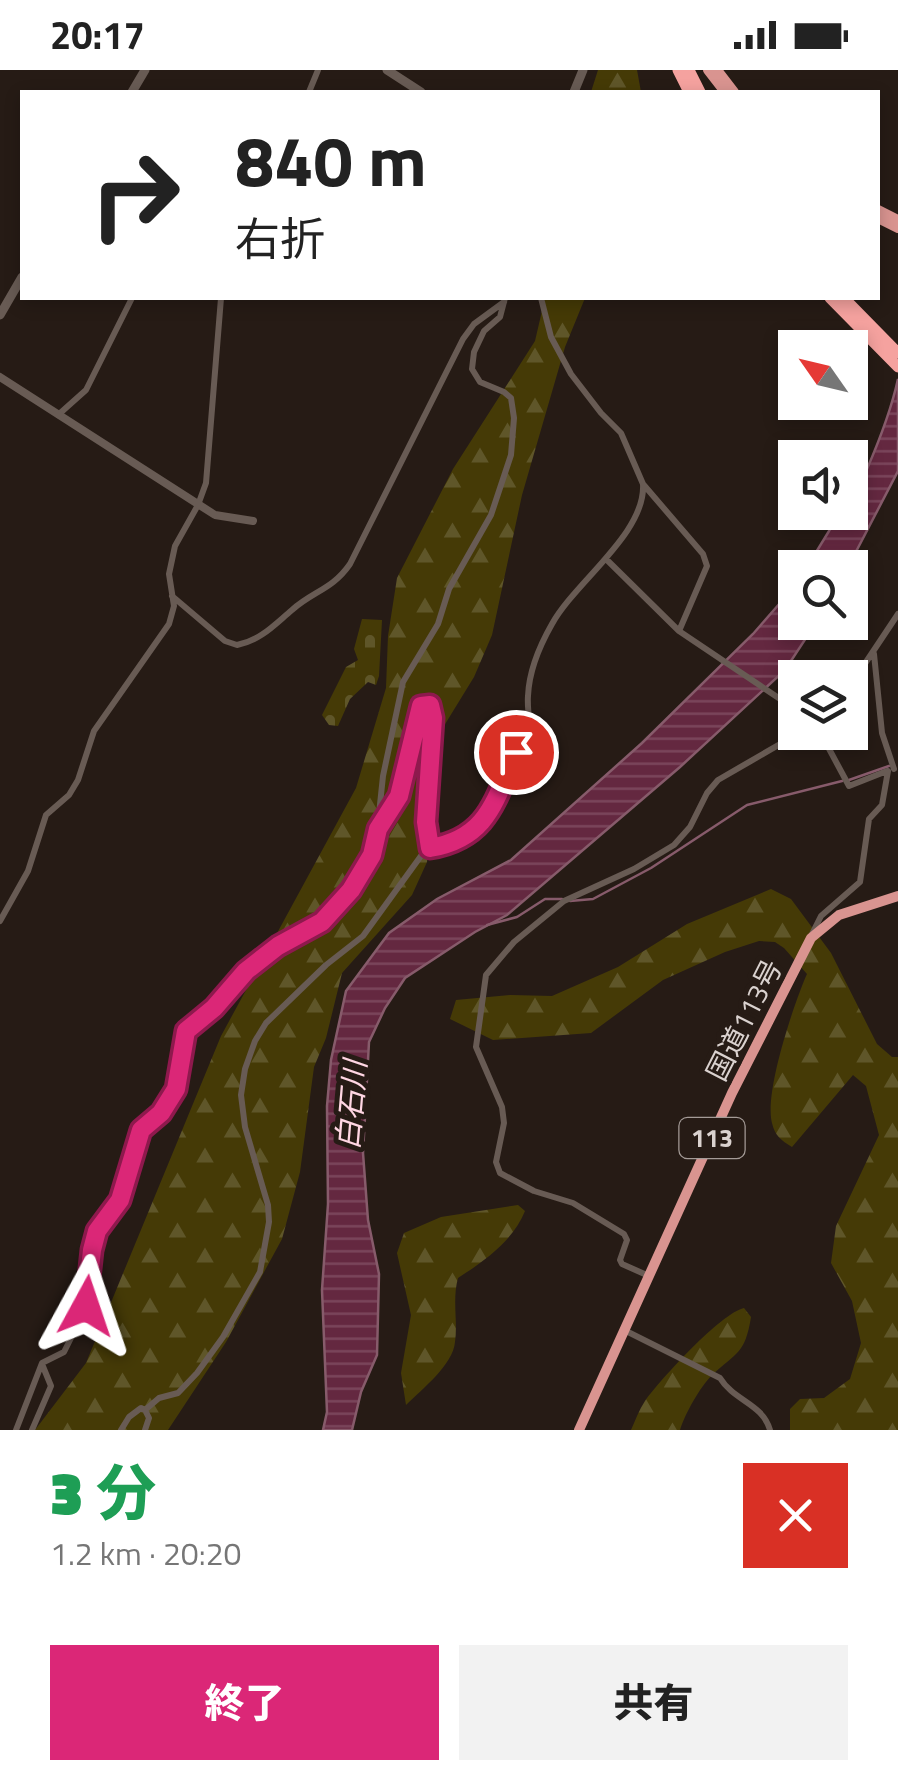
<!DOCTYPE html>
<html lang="ja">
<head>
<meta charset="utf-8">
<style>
  :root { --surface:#fff; --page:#f2f2f2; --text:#222; --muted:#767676; --accent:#db2777 }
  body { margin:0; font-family:"Titillium Web","Noto Sans JP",sans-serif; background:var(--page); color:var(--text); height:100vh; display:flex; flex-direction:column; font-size:38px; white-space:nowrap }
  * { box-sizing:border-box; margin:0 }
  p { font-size:32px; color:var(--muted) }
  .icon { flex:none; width:55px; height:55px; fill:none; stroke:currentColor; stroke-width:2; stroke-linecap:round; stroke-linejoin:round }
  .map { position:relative; height:1360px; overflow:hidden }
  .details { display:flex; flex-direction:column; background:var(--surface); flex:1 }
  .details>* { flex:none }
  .top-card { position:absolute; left:20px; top:20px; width:860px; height:210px; border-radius:0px; box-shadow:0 5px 15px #0003; background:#fff; color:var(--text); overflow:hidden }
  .needle { width:65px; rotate:304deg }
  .controls { position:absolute; left:778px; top:260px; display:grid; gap:20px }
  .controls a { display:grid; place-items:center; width:90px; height:90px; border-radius:0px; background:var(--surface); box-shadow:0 5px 15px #0003; font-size:50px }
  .pin { position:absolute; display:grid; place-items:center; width:85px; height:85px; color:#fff; margin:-42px; border:5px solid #fff; border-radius:50%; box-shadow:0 2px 10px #0007 }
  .me { position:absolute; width:110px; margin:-55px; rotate:5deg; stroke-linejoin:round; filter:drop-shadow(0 0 8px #0008) }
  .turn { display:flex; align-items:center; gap:35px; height:210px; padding:0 50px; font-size:45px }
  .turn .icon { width:130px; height:130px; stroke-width:2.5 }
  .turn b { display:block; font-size:70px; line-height:85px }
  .round { display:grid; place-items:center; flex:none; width:105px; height:105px; border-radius:0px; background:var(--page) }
  .summary { display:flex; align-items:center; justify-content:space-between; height:170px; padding:0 50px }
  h1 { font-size:60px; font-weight:800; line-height:75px; color:#1e9e55 }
  .action { display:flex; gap:20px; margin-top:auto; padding:20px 50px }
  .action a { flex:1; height:115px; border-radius:0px; background:var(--accent); color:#fff; font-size:40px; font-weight:800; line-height:115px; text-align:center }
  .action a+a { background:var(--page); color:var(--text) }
  .status { display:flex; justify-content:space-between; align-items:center; height:70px; padding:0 50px; background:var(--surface); direction:ltr }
  .status svg { height:28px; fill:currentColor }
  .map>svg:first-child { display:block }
  .forest { fill:url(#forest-firs) }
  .cemetery { fill:url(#cemetery-stones) }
  .water { fill:url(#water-rules); stroke:#875b6b; stroke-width:2.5 }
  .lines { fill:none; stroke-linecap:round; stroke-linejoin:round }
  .stream { stroke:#875b6b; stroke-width:2.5 }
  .minor { stroke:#685b54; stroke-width:6 }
  .tertiary { stroke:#685b54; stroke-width:8 }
  .secondary { stroke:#685b54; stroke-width:9 }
  .trunk { stroke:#d99490; stroke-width:10 }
  .motorway { stroke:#f5a29f; stroke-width:11 }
  .route-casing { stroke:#8e194d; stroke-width:25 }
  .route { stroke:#db2777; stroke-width:18 }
  .labels { text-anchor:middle; stroke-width:10; stroke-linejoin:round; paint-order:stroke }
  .shield { fill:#261b15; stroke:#a49b97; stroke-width:2.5 }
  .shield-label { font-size:25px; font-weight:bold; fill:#dad2cf }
  .street-label { font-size:28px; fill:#dad2cf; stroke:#261b15 }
  .water-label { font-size:30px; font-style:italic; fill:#ffd6e3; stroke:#261b15 }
</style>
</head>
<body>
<div class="status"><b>20:17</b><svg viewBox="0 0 49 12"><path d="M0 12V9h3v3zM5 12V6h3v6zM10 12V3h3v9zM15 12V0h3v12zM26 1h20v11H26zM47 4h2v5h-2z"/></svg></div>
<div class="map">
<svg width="898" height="1360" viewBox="0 0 898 1360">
  <defs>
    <pattern id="forest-firs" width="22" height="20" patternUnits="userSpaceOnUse" patternTransform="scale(2.5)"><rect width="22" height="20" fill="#453a06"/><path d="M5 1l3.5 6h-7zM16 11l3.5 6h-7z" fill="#5f5629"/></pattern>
    <pattern id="cemetery-stones" width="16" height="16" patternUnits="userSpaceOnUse" patternTransform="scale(2.5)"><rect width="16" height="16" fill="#453a06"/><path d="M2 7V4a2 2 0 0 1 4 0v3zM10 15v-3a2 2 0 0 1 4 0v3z" fill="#5f5629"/></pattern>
    <pattern id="water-rules" width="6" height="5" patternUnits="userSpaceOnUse" patternTransform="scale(2.5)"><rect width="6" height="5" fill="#642840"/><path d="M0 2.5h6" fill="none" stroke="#7a465b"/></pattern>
  </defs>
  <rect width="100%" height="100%" fill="#261b15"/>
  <!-- forest -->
  <path class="forest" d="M598,0h39l4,22h-50z
    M545,228h40l-20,49 -43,148 -30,140 -18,42 -35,57 -12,128 -15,33 -70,78 -16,65 -12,29 -14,105 -18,67 -56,103 -58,88h-133l51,-67 135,-327 135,-248 30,-100 2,-52 9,-58 56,-109 82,-128z
    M771,819l20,10 40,54 46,91 15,13h6v373h-108v-21l10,-10 24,-1 26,-19 11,-36 -9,-42 -21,-38 5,-37 43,-91 -13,-49 -13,-11 -61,72c-11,-7 -17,-11 -20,-24 -8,-30 22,-120 35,-149l-23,-26 -9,-6 -16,-1 -34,11 -62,28 -72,53 -98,7 -43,-21 6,-19 54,-5 42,1 66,-29 69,-43z
    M518,1135l7,6c-12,30 -41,50 -67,67 -6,22 0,43 -3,64 -2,23 -33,47 -49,63l-5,-32 10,-58 -14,-62 7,-20 37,-16z
    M744,1238l7,9c-6,37 -14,35 -39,58 -12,12 -27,39 -32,55h-49c4,-9 8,-20 14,-29 15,-21 76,-88 99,-93z"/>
  <!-- cemetery -->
  <path class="cemetery" d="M362,549l20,1 -3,56 -3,9 -8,-3 -18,17 -12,27 -9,-1 -7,-10 24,-48 12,-7 -4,-11z"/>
  <!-- water -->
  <path class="water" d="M898,309v92l-50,96h-41l33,-54 10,-1c0,-18 10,-26 17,-43 13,-30 24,-58 31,-90z
    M795,516v36l21,1 -31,47 -105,97 -173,148 -32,17 -70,46 -20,30 -16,34 -6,111 5,67 11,54 -2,81 -16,37 -9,38h-29l4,-18 -5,-122 6,-86 -1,-98 4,-46 15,-69 43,-58 48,-34 74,-39 131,-117 111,-109z"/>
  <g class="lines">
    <!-- stream -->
    <path class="stream" d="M849,710l40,-14
      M570,831l23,-2 58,-31 96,-63 95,-24
      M487,855l30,-8 28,-18h17"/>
    <!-- minor -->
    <path class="minor" d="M309,22l9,-22
      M541,228l10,39 20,37 30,39 20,20 22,51 60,70 4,12 -28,65
      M58,345l28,-25 46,-92
      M607,490l72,71 116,78
      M172,526l53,45 12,4c24,-5 37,-20 55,-35 21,-19 40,-20 58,-46l113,-225 11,-15 30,-22
      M874,584l8,79 12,36
      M850,616l48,-72
      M820,662l29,54 38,-15
      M380,757l19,-31 21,-89 7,-4c17,25 -1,89 -1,120 0,8 3,17 4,24
      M0,851l28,-50 18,-56 23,-20 9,-15 16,-49 75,-107 5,-18 -5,-32 6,-28 23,-41 8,-22 15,-185
      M811,866l10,-20 39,-34 9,-63 13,-14 6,-34
      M649,1206l-27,-12 -2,-4 7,-20 -3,-6 -51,-31 -39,-12 -34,-18 -4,-11 8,-39 -2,-16 -26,-60 10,-72 28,-33 50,-41 70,-32 40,-24 16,-18 17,-34 11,-13 83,-48
      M626,1261l94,47c14,23 43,26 50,52
      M16,1360l26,-67 22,-11 23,-46 5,-56 5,-19 23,-31 21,-69 20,-18 13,-19 7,-19 1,-35 4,-9 61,-60 80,-54 24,-27 17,-27 9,-30 6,-57 20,-94 35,-58 11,-35 42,-74 20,-60 3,-37 -3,-20 -7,-6 -24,-10 -8,-13 2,-17 10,-21 16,-14 5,-19
      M32,1360l19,-44 -9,-22
      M121,1360l8,-13 12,-9 4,2 14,-12 19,-5 19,-20 26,-36 37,-65 9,-50 -1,-17 -23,-78 -4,-32 4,-26 10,-28 11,-18 60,-58 37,-29 63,-87c9,-2 20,-3 30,-7 34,-11 43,-51 55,-80 5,-11 14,-23 17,-35 2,-9 -1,-21 0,-31 1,-24 12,-51 24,-72 23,-42 94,-91 91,-140
      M145,1360l4,-12 -4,-8"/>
    <!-- tertiary -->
    <path class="tertiary" d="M0,307l215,138 38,6"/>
    <!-- secondary -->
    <path class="secondary" d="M387,0l34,22
      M132,22l13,-22
      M574,22l9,-22
      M0,245l22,-38"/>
    <!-- trunk -->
    <path class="trunk" d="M708,0l17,22
      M717,0l17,22
      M878,140l20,10
      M878,148l20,10
      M579,1360l153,-337 79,-155 28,-23 59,-19"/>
    <!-- motorway -->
    <path class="motorway" d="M678,0l11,22
      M689,0l11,22
      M830,228l68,69
      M844,228l54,55"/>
  </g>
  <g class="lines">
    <!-- route casing -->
    <g class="route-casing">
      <path id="route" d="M86,1236l6,-56 5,-19 23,-31 21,-70 20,-17 15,-24 10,-58 28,-23 32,-37 32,-25 44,-24 29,-32 21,-35 6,-26 21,-33 22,-90 9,-1 3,13 -7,104 4,26c59,-10 65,-49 86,-96"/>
    </g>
    <!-- route -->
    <use href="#route" class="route"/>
  </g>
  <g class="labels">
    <!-- shield labels -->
    <rect class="shield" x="679.5" y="1048" width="65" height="40" rx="8"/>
    <g class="shield-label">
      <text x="712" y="1077">113</text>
    </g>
    <!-- street labels -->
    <g class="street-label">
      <text transform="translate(744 950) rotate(-63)" y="10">国道113号</text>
    </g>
    <!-- water labels -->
    <g class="water-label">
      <text transform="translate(352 1035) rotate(-85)" y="10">白石川</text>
    </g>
  </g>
</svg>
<div class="controls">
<a><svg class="needle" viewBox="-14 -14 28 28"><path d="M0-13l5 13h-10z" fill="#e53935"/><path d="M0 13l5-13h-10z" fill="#767676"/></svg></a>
<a><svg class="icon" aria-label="sound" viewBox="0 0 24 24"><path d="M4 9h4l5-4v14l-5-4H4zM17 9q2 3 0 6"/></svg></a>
<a><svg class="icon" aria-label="search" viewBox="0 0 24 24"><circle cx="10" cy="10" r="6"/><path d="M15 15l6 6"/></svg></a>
<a><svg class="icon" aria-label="layers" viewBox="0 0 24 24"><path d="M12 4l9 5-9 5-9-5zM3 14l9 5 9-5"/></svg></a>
</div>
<div class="pin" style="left:516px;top:682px;background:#d93025"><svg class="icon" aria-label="arrive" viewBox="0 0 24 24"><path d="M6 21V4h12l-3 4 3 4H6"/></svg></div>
<svg class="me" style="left:86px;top:1236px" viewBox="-20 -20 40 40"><path d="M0-17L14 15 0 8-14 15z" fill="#db2777" stroke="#fff" stroke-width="4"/></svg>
<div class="top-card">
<div class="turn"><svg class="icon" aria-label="right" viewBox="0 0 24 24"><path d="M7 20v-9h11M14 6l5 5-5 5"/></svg><div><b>840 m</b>右折</div></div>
</div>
</div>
<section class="details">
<div class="summary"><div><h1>3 分</h1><p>1.2 km · 20:20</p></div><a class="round" style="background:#d93025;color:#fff"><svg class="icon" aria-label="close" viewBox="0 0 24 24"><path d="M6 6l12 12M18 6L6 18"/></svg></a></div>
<div class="action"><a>終了</a><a>共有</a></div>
</section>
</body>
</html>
